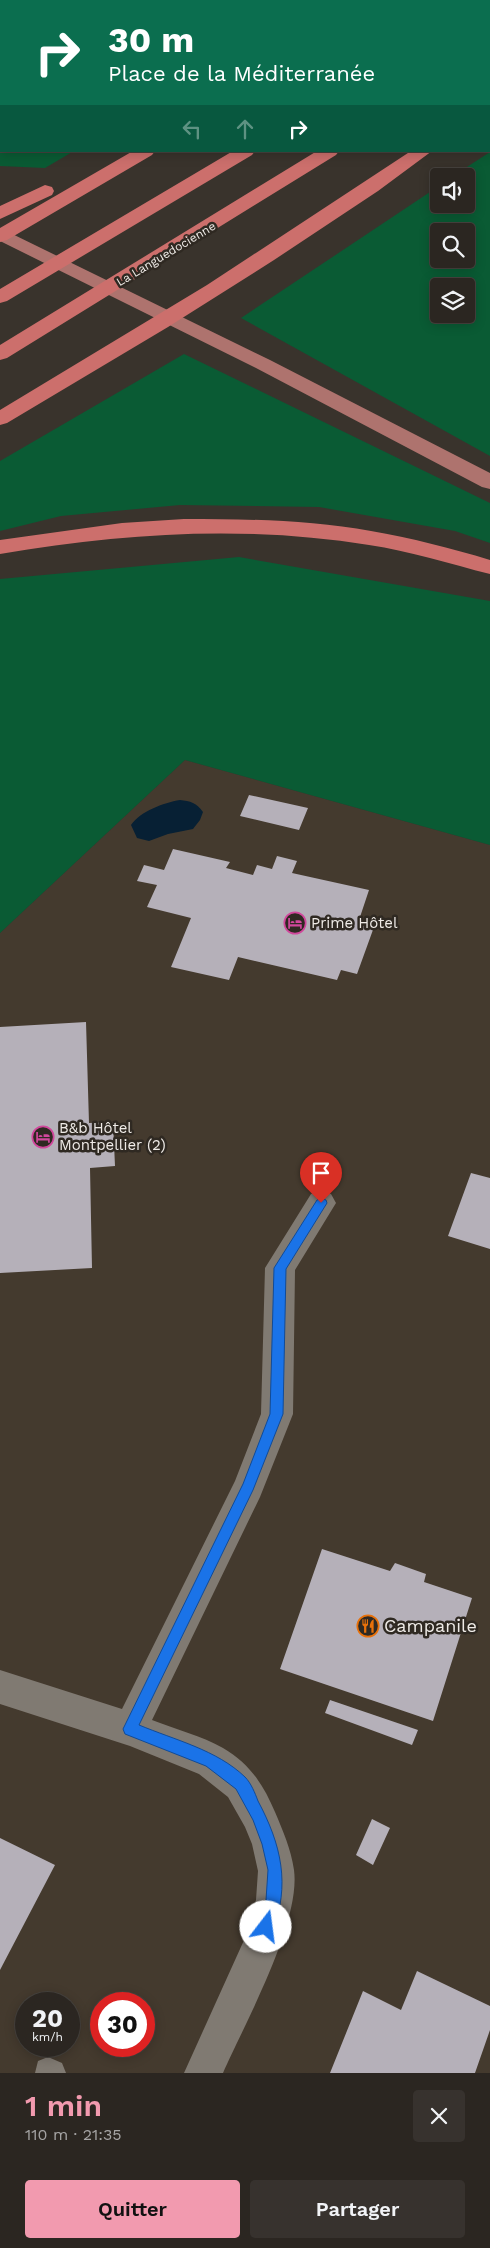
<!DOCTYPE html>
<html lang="fr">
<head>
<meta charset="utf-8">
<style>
  :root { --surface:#2b2621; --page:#37322e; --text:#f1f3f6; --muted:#a6a5a5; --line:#47433f; --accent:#f29aaf }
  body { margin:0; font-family:"Work Sans",sans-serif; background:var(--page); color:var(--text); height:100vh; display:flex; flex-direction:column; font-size:19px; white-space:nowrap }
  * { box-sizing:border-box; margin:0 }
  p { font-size:16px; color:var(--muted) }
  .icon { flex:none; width:28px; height:28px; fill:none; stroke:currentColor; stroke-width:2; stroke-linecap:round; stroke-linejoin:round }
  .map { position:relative; height:2073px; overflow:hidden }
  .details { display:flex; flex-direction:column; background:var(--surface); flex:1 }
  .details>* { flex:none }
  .guide { position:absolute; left:0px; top:0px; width:490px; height:152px; box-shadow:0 2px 12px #0003,0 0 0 1px var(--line); background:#0b6e4f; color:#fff; overflow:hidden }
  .fabs { position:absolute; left:430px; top:168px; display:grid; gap:10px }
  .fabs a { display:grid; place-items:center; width:45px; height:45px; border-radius:5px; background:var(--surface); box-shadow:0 2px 12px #0003,0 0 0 1px var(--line); font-size:25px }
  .speed { position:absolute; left:15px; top:1992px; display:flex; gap:10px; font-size:25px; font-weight:700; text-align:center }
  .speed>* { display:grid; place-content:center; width:65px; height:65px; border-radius:50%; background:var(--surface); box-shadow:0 2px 12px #0003,0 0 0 1px var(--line); line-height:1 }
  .speed small { font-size:12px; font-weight:400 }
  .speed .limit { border:8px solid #d22; background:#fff; color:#111 }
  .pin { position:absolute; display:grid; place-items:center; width:42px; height:42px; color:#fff; margin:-51px -21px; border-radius:50% 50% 50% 0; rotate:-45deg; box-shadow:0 0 5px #0007 }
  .pin .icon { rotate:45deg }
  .me { position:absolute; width:55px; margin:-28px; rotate:15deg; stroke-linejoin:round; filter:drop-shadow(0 0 4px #0008) }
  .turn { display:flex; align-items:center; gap:18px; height:105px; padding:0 25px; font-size:22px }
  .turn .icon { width:65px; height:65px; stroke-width:2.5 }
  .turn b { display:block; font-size:35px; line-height:42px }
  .lanes { display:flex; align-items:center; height:48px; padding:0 25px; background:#0003; justify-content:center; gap:25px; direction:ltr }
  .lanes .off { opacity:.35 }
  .round { display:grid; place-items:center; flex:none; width:52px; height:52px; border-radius:5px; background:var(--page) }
  .head { display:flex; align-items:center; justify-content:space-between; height:85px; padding:0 25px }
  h1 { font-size:30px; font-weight:600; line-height:38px; color:var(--accent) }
  .primary-button { display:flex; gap:10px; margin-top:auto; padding:10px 25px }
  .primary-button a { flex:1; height:58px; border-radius:5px; background:var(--accent); color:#111; font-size:20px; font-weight:600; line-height:58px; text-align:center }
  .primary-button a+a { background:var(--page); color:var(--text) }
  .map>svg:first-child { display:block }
  .built { fill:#443a2e; fill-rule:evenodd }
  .green { fill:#0a5b34; fill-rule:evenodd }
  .water { fill:#072034 }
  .building { fill:#b5b0b9 }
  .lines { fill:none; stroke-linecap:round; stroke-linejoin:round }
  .lane { fill:#807a72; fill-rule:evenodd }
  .street { fill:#807a72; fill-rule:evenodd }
  .primary { fill:#ae736e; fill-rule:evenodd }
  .highway { fill:#cc6f6c; fill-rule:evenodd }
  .route { fill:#1a73e8; stroke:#114b97 }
  .labels { text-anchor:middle; stroke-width:5; stroke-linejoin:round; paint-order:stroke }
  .far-street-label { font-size:12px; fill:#efebe7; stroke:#2f2922 }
  .poi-label { font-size:15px; fill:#efebe7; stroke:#2f2922; text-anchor:start }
  .near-poi-label { font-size:18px; fill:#efebe7; stroke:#2f2922; text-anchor:start }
</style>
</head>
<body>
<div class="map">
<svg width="490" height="2073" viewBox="0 0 490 2073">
  <rect width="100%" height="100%" fill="#39332c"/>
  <!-- built -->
  <path class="built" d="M185,760l305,85v1228h-490v-1140zM26,2004h43v42h-43zM101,2004h43v42h-43z"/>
  <!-- green -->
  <path class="green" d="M0,0h299l-298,1v150h73l-29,17 -45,-2z
    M490,152v304l-249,-138 198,-132v18h27v-28h-13zM439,231h27v28h-27zM439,286h27v28h-27z
    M184,354l306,149v40l-35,-12 -136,-24 -139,-2 -119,11 -61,15v-70z
    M239,557l251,44v244l-305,-85 -185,173v-354z"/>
  <!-- water -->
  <path class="water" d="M180,800c10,1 17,3 23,12l-3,8 -7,9 -25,5 -19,7 -12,-3 -6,-13c10,-14 32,-22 49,-25z"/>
  <!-- building -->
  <path class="building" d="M249,795l59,13 -9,22 -59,-14z
    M173,849l57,13 -4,6 27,7 4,-10 15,4 5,-13 20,5 -5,12 77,17 -11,33 16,4 -17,47 -16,-4 -4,10 -99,-23 -9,23 -58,-13 20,-49 -44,-11 10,-22 -20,-4 7,-16 20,5z
    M86,1022l3,101 24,-1 2,44 -25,2 2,100 -92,5v-246z
    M471,1173l19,5v71l-42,-13z
    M322,1549l68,22 5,-8 31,11 -2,8 48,16 -39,123 -153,-52z
    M330,1700l88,30 -6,15 -87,-32z
    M372,1819l18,9 -17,37 -17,-10z
    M0,1838l55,27 -55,105z
    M417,1971l73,35v24l-15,43h-145l33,-82 38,19z"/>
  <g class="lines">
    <!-- lane -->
    <path class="lane" d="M48,2057l14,6 4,10h-31l3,-12z"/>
    <!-- street -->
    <path class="street" d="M321,1191l10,3 5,9 -41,67 -2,144 -33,83 -108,223c23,9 50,16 71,28 27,16 40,36 52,64 8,19 16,37 19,58 7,52 -49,153 -71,203h-39l61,-135 11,-38 2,-29 -6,-27 -7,-17 -17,-30 -29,-23 -69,-28 -130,-42v-34l122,39 113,-228 26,-67 4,-146 46,-74z"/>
    <!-- primary -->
    <path class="primary" d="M0,228l270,132 220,113v16l-8,-2 -226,-119 -256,-127z"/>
    <!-- highway -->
    <path class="highway" d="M133,151h22l-3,4 -145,85 -7,2v-14z
      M233,151h22l-3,4 -245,146 -7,2v-14z
      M317,151h22l-3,4 -329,203 -7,2v-15z
      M411,151h21l-54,40 -104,69 -106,67 -161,96 -7,2v-15l207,-125z
      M45,185l7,2 2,4 -2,4 -52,24v-13z
      M184,519c63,0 126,1 187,12 40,7 80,17 119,29v14c-40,-10 -80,-23 -121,-29 -124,-20 -246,-12 -369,9v-14l122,-17z"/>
  </g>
  <!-- route -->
  <path class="route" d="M321,1198l5,2 1,3 -41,66 -3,145 -30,76 -114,235c36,15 78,25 106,52 6,6 10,16 13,24 23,43 33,84 14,131l-6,3 -5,-3 -2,-5 7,-27 2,-30 -6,-26 -9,-24 -17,-31 -30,-23 -81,-32 -2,-5 120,-245 27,-70 4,-146 43,-68z"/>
  <!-- icons -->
  <defs>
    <g id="hotel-ring" transform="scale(1.125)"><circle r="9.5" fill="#2f2922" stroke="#d1479c" stroke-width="1.5"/><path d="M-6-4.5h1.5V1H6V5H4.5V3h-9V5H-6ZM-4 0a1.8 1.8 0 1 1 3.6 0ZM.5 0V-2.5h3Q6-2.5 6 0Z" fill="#d1479c"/></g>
    <g id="restaurant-ring" transform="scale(1.125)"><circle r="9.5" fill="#2f2922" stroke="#e8710a" stroke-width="1.5"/><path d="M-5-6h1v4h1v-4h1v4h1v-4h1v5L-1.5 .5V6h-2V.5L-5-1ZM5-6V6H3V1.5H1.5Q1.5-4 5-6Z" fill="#e8710a"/></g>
  </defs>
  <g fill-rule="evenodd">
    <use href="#hotel-ring" x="295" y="923"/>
    <use href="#hotel-ring" x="43" y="1137"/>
    <use href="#restaurant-ring" x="368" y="1626"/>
  </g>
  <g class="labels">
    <!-- far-street labels -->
    <g class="far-street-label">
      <text transform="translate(166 254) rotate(-31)" y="4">La Languedocienne</text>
    </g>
    <!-- poi labels -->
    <g class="poi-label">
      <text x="311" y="928">Prime Hôtel</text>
      <text x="59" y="1133">B&amp;b Hôtel<tspan x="59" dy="17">Montpellier (2)</tspan></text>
    </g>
    <!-- near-poi labels -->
    <g class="near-poi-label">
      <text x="384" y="1632">Campanile</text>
    </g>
  </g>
</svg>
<div class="fabs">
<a><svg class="icon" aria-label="sound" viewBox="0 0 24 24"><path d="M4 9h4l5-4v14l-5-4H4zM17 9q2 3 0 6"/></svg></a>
<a><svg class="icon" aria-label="search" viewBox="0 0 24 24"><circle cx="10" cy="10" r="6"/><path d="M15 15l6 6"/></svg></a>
<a><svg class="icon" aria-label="layers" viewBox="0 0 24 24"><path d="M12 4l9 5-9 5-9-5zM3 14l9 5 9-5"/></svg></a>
</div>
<div class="speed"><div>20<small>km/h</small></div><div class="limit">30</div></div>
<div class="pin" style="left:321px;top:1203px;background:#d93025"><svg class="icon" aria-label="arrive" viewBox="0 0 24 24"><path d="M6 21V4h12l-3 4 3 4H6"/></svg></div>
<svg class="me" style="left:266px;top:1927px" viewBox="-20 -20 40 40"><circle r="19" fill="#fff"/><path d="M0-13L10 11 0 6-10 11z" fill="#1a73e8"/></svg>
<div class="guide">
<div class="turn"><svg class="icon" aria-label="right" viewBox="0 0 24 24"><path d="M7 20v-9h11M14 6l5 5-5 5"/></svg><div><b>30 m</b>Place de la Méditerranée</div></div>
<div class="lanes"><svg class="icon off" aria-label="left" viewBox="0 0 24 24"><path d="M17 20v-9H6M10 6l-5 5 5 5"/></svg><svg class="icon off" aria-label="ahead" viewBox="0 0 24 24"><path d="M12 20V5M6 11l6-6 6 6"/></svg><svg class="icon" aria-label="right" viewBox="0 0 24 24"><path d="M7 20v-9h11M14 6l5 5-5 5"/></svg></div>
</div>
</div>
<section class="details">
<div class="head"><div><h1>1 min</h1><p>110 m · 21:35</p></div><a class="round"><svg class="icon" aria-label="close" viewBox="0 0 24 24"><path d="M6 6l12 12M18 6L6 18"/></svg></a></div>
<div class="primary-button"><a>Quitter</a><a>Partager</a></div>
</section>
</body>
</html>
